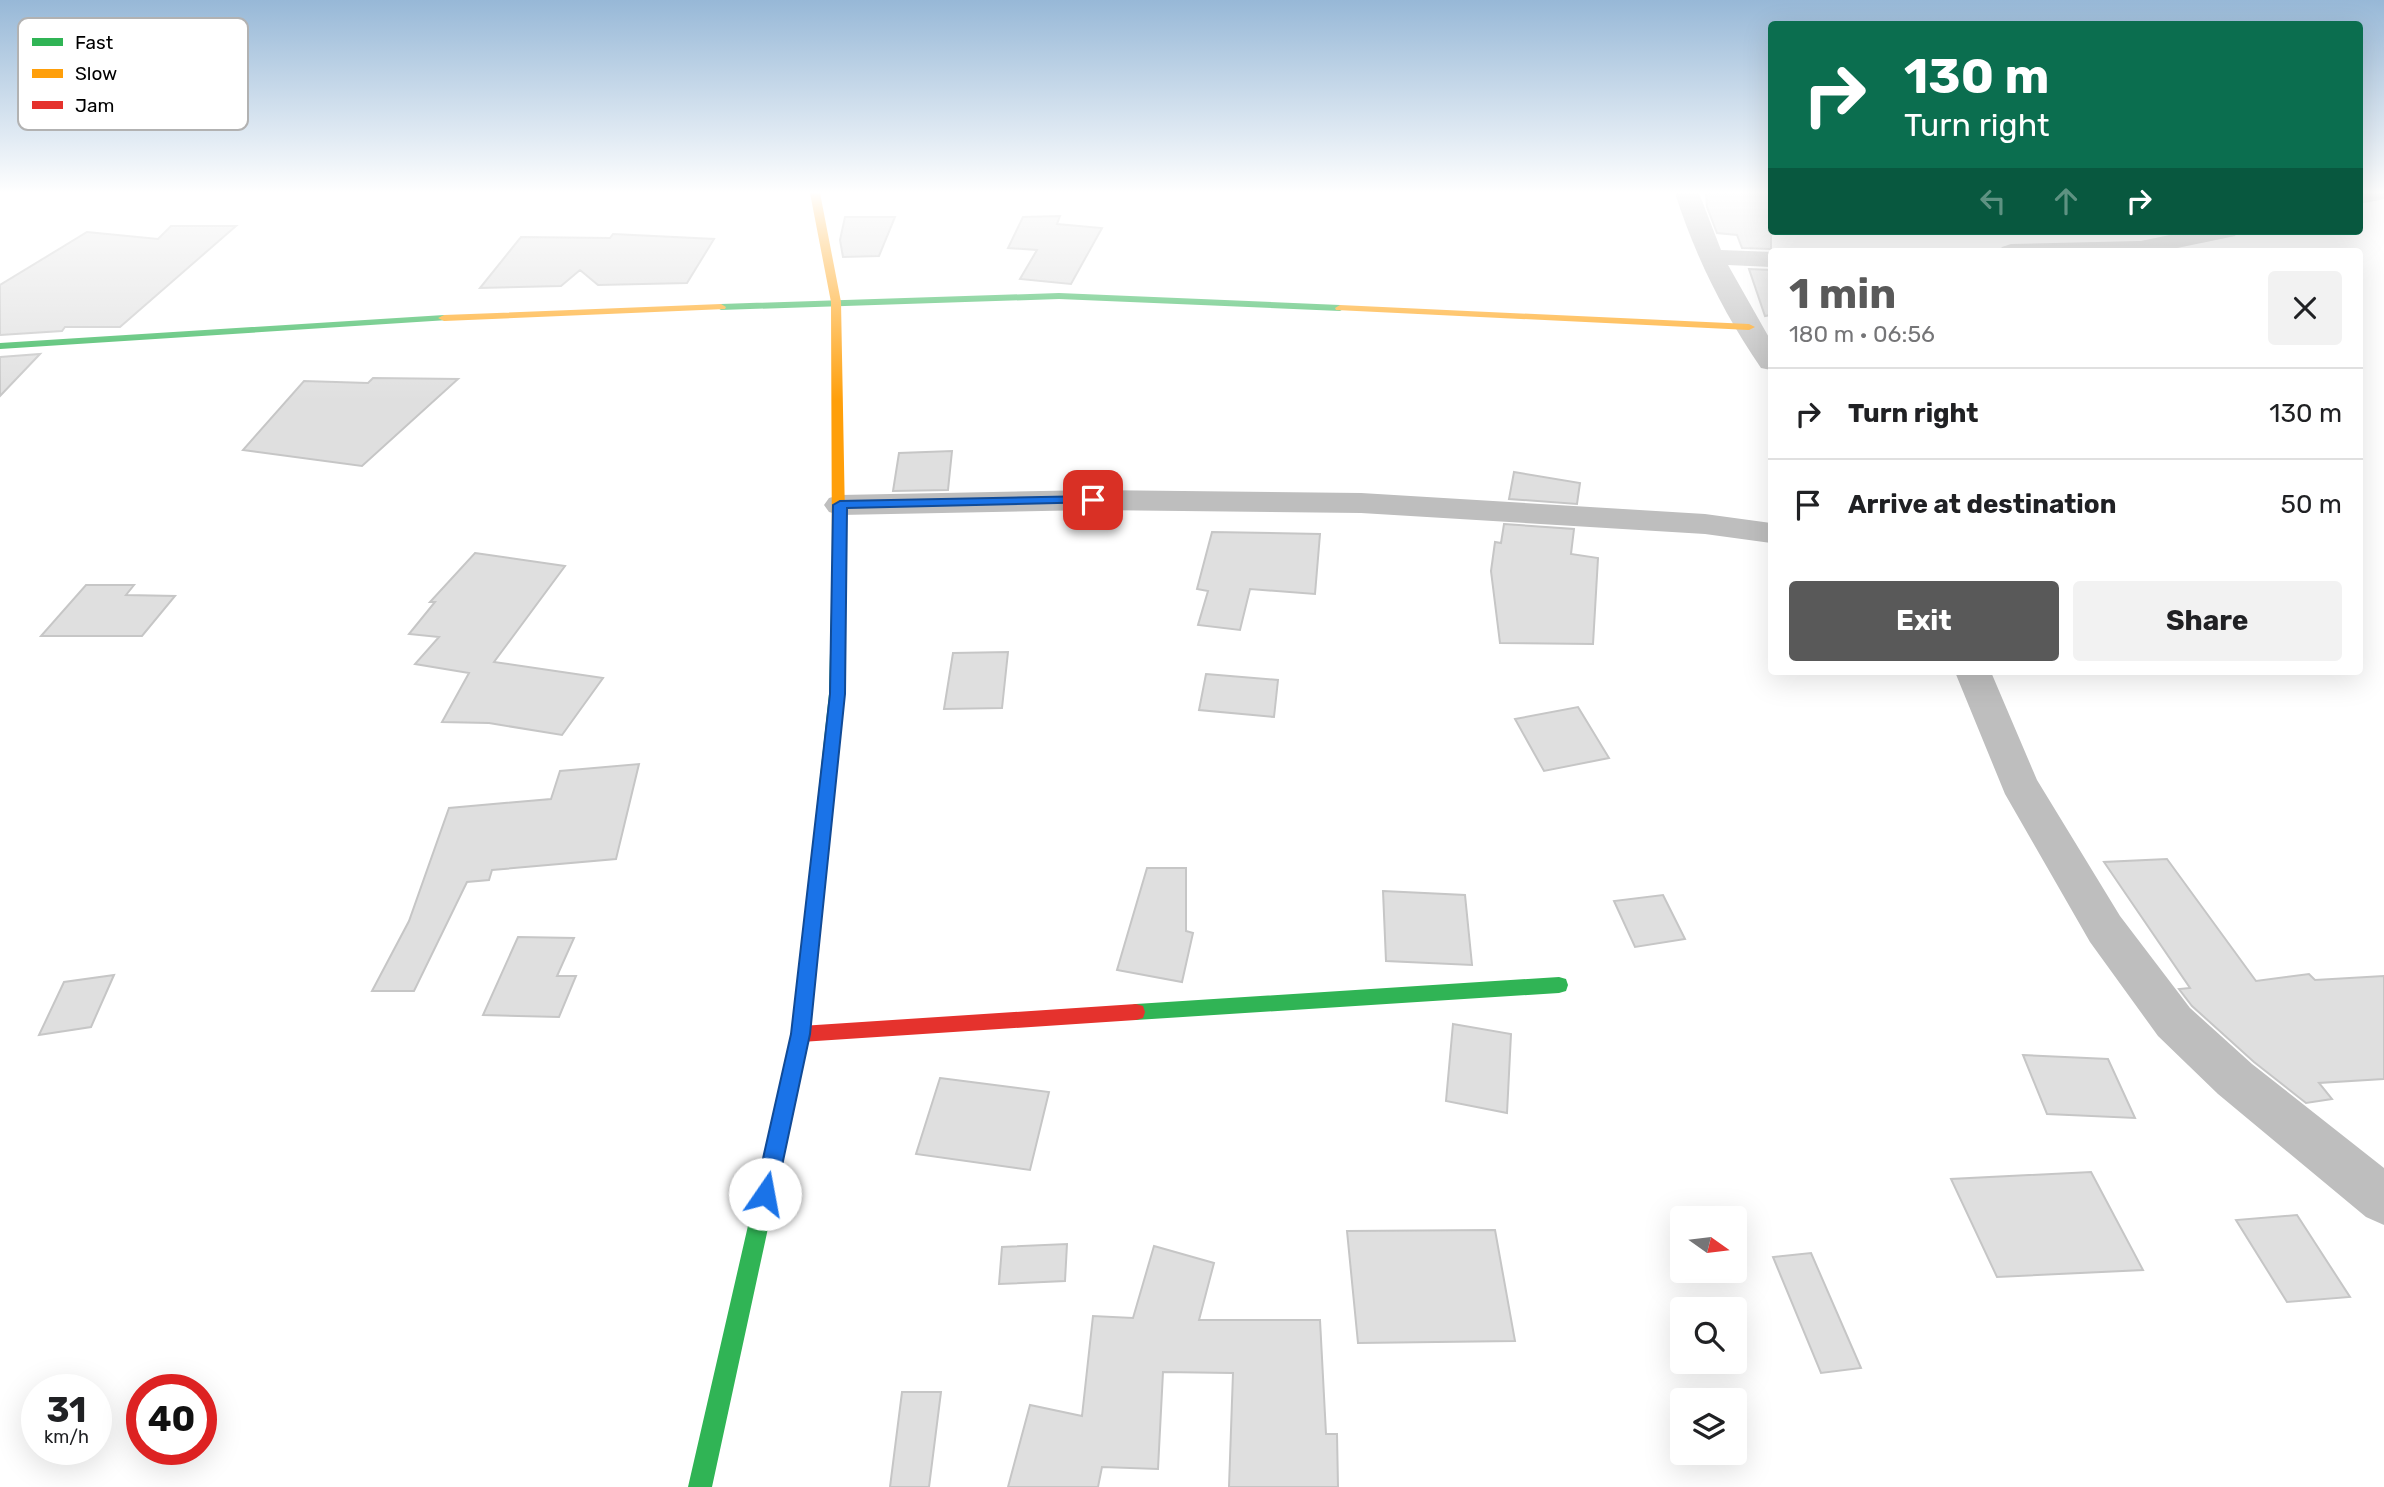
<!DOCTYPE html>
<html lang="en">
<head>
<meta charset="utf-8">
<style>
  :root { --surface:#fff; --page:#f2f2f2; --text:#202124; --muted:#757577; --line:#e0e0e0; --accent:#595959 }
  body { margin:0; font-family:Rubik,sans-serif; background:var(--page); color:var(--text); height:100vh; display:flex; flex-direction:column; font-size:26px; white-space:nowrap }
  * { box-sizing:border-box; margin:0 }
  p { font-size:23px; color:var(--muted) }
  .icon { flex:none; width:38px; height:38px; fill:none; stroke:currentColor; stroke-width:2; stroke-linecap:round; stroke-linejoin:round }
  .map { position:relative; flex:1; overflow:hidden }
  .details { position:absolute; left:1768px; top:248px; width:595px; height:427px; display:flex; flex-direction:column; background:var(--surface); border-radius:7px; box-shadow:0 7px 28px #0002 }
  .details>* { flex:none }
  .top-card { position:absolute; left:1768px; top:21px; width:595px; height:214px; border-radius:7px; box-shadow:0 7px 28px #0002; background:#0b6e4f; color:#fff; overflow:hidden }
  .needle { width:46px; rotate:104deg }
  .buttons { position:absolute; left:1670px; top:1206px; display:grid; gap:14px }
  .buttons a { display:grid; place-items:center; width:77px; height:77px; border-radius:7px; background:var(--surface); box-shadow:0 7px 28px #0002; font-size:35px }
  .speed { position:absolute; left:21px; top:1374px; display:flex; gap:14px; font-size:35px; font-weight:700; text-align:center }
  .speed>* { display:grid; place-content:center; width:91px; height:91px; border-radius:50%; background:var(--surface); box-shadow:0 7px 28px #0002; line-height:1 }
  .speed small { font-size:18px; font-weight:400 }
  .speed .limit { border:10px solid #d22; background:#fff; color:#111 }
  .pin { position:absolute; display:grid; place-items:center; width:60px; height:60px; color:#fff; margin:-30px; border-radius:14px; box-shadow:0 4px 10px #0006 }
  .me { position:absolute; width:77px; margin:-38px; rotate:12deg; stroke-linejoin:round; filter:drop-shadow(0 0 5px #0008) }
  .turn { display:flex; align-items:center; gap:24px; height:147px; padding:0 21px; font-size:32px }
  .turn .icon { width:91px; height:91px; stroke-width:2.5 }
  .turn b { display:block; font-size:49px; line-height:60px }
  .lanes { display:flex; align-items:center; height:66px; padding:0 21px; background:#0003; justify-content:center; gap:35px; direction:ltr }
  .lanes .off { opacity:.35 }
  .round { display:grid; place-items:center; flex:none; width:74px; height:74px; border-radius:7px; background:var(--page) }
  .head { display:flex; align-items:center; justify-content:space-between; height:119px; padding:0 21px }
  h1 { font-size:42px; font-weight:700; line-height:52px; color:var(--accent) }
  .primary-button { display:flex; gap:14px; margin-top:auto; padding:14px 21px }
  .primary-button a { flex:1; height:80px; border-radius:7px; background:var(--accent); color:#fff; font-size:28px; font-weight:700; line-height:80px; text-align:center }
  .primary-button a+a { background:var(--page); color:var(--text) }
  ul { padding:0; list-style:none }
  li { display:flex; align-items:center; gap:21px; height:91px; padding:0 21px; border-top:2px solid var(--line) }
  li div { flex:1 }
  li b { display:block; font-size:26px }
  li em { font-style:normal }
  .map>svg:first-child { display:block }
  .building { fill:#dfdfdf; stroke:#c6c6c6; stroke-width:2 }
  .lines { fill:none; stroke-linecap:round; stroke-linejoin:round }
  .street { fill:#bebebe; fill-rule:evenodd }
  .fast { fill:#30b455; fill-rule:evenodd }
  .slow { fill:#ff9f0a; fill-rule:evenodd }
  .jam { fill:#e5322d; fill-rule:evenodd }
  .route { fill:#1a73e8; stroke:#114b97; stroke-width:2 }
  .key { fill:#fff; stroke:#b2b2b2; stroke-width:2 }
  .key-label { font-size:19px; fill:#000 }
</style>
</head>
<body>
<div class="map">
<svg width="2384" height="1487" viewBox="0 0 2384 1487">
  <rect width="100%" height="100%" fill="#fff"/>
  <!-- building -->
  <path class="building" d="M1706,193h65v56l-29,-1 -5,-13 -20,-2 -10,-26z
    M1060,216l-3,8 45,4 -31,56 -51,-5 17,-29 -29,-2 15,-31z
    M845,217h50l-16,39 -36,1 -3,-17z
    M171,226h65l-116,101h-55l-3,4 -62,4v-50l87,-53 71,7z
    M613,234l101,5 -27,44 -89,2 -18,-15 -19,16 -81,2 41,-51 89,1z
    M1749,269l22,1v45l-6,1z
    M40,354l-40,42v-39z
    M373,378l85,1 -96,87 -119,-16 61,-69 64,2z
    M952,451l-4,39 -55,1 6,-38z
    M1514,472l66,11 -3,21 -68,-5z
    M1504,524l70,5 -3,25 27,4 -5,86 -93,-1 -9,-72 4,-29 6,1z
    M1212,532l108,2 -5,60 -65,-5 -10,41 -42,-5 10,-34 -11,-2z
    M475,553l90,13 -71,96 109,16 -41,57 -73,-12 -47,-1 27,-49 -54,-9 24,-27 -30,-3 26,-32h-5z
    M86,585h48l-8,10 49,1 -33,40h-101z
    M1008,652l-6,56 -58,1 9,-56z
    M1206,674l72,6 -4,37 -75,-7z
    M1578,707l31,51 -65,13 -29,-52z
    M639,764l-23,95 -124,11 -3,10 -22,2 -53,109h-42l37,-70 40,-113 102,-9 9,-28z
    M2167,859l89,122 53,-7 6,6 69,-4v103l-65,4 13,16 -26,4 -52,-41 -62,-56 -13,-17 11,-1 -86,-126z
    M1147,868h39v63l7,2 -11,49 -65,-12z
    M1383,891l82,4 7,70 -86,-4z
    M1663,895l22,44 -50,8 -21,-46z
    M518,937l56,1 -17,38h19l-17,41 -76,-2z
    M114,975l-23,52 -52,8 25,-53z
    M1453,1024l58,10 -4,79 -61,-12z
    M2023,1055l85,4 27,59 -88,-4z
    M940,1078l109,14 -19,78 -114,-16z
    M2091,1172l52,98 -146,7 -46,-98z
    M2297,1215l53,82 -63,5 -51,-82z
    M1495,1230l20,111 -157,2 -11,-112z
    M1067,1244l-2,37 -66,3 3,-37z
    M1154,1246l60,17 -15,57h121l6,114h11l1,53h-109l4,-114 -70,-1 -5,97 -56,-2 -4,20h-90l22,-82 52,11 11,-100 40,2z
    M1811,1253l50,115 -40,5 -48,-116z
    M902,1392h39l-12,95h-39z"/>
  <g class="lines">
    <!-- street -->
    <path class="street" d="M1675,193h24l22,57 52,2h-2v15l-43,-2 43,76v29l-10,-2c-37,-54 -66,-112 -86,-175z
      M2359,193h25v6l-25,5z
      M2189,231h49l-3,5 -77,16h-160l4,-5 9,-3 130,-3z
      M1093,490l268,3 344,21 66,9v20l-66,-9 -344,-21 -268,-3 -253,5 -11,-3 -5,-7 5,-7 11,-3z
      M1955,672h36l46,108 83,136 70,92 62,56 132,104v57l-18,-8 -148,-123 -60,-58 -68,-94 -85,-148z"/>
    <!-- fast -->
    <path class="fast" d="M1059,293l281,12 5,3 -5,3 -281,-12 -338,11 -5,-3 5,-3z
      M444,315l6,3 -2,2 -448,29v-6z
      M839,567l7,4 -1,123 -35,340 -98,453h-24l104,-453 37,-340 3,-123z
      M1559,977l7,2 2,6 -2,6 -7,2 -423,27 -7,-2 -2,-6 2,-6 7,-2z"/>
    <!-- slow -->
    <path class="slow" d="M810,193h10l21,109 5,269 -7,4 -7,-4 -1,-269z
      M721,304l5,3 -1,2 -281,12 -6,-3 6,-3z
      M1340,305l409,19 6,3 -6,3 -413,-20 -1,-2z"/>
    <!-- jam -->
    <path class="jam" d="M1136,1004l7,2 2,6 -2,6 -7,2 -335,22 -7,-2 -2,-6 2,-6 7,-2z"/>
  </g>
  <!-- sky -->
  <linearGradient id="sky" x2="0" y2="1"><stop stop-color="#97b8d7"/><stop offset="0.48" stop-color="#fff"/><stop offset="1" stop-color="#fff" stop-opacity="0"/></linearGradient>
  <rect width="2384" height="401" fill="url(#sky)"/>
  <!-- route -->
  <path class="route" d="M1093,496l5,1v5l-251,6 -2,186 -27,261 -8,79 -34,160 -3,7 -8,3 -7,-3 -3,-7 36,-160 9,-79 30,-261 3,-189 7,-4z"/>
  <!-- legend -->
  <rect x="18" y="18" width="230" height="112" rx="10" class="key"/>
  <rect x="32" y="38" width="31" height="8" fill="#30b455"/>
  <rect x="32" y="69" width="31" height="9" fill="#ff9f0a"/>
  <rect x="32" y="101" width="31" height="8" fill="#e5322d"/>
  <g class="key-label">
    <text x="75" y="49">Fast</text>
    <text x="75" y="80">Slow</text>
    <text x="75" y="112">Jam</text>
  </g>
</svg>
<div class="buttons">
<a><svg class="needle" viewBox="-14 -14 28 28"><path d="M0-13l5 13h-10z" fill="#e53935"/><path d="M0 13l5-13h-10z" fill="#757577"/></svg></a>
<a><svg class="icon" aria-label="search" viewBox="0 0 24 24"><circle cx="10" cy="10" r="6"/><path d="M15 15l6 6"/></svg></a>
<a><svg class="icon" aria-label="layers" viewBox="0 0 24 24"><path d="M12 4l9 5-9 5-9-5zM3 14l9 5 9-5"/></svg></a>
</div>
<div class="speed"><div>31<small>km/h</small></div><div class="limit">40</div></div>
<div class="pin" style="left:1093px;top:500px;background:#d93025"><svg class="icon" aria-label="arrive" viewBox="0 0 24 24"><path d="M6 21V4h12l-3 4 3 4H6"/></svg></div>
<svg class="me" style="left:765px;top:1194px" viewBox="-20 -20 40 40"><circle r="19" fill="#fff"/><path d="M0-13L10 11 0 6-10 11z" fill="#1a73e8"/></svg>
<div class="top-card">
<div class="turn"><svg class="icon" aria-label="right" viewBox="0 0 24 24"><path d="M7 20v-9h11M14 6l5 5-5 5"/></svg><div><b>130 m</b>Turn right</div></div>
<div class="lanes"><svg class="icon off" aria-label="left" viewBox="0 0 24 24"><path d="M17 20v-9H6M10 6l-5 5 5 5"/></svg><svg class="icon off" aria-label="ahead" viewBox="0 0 24 24"><path d="M12 20V5M6 11l6-6 6 6"/></svg><svg class="icon" aria-label="right" viewBox="0 0 24 24"><path d="M7 20v-9h11M14 6l5 5-5 5"/></svg></div>
</div>
<section class="details">
<div class="head"><div><h1>1 min</h1><p>180 m · 06:56</p></div><a class="round"><svg class="icon" aria-label="close" viewBox="0 0 24 24"><path d="M6 6l12 12M18 6L6 18"/></svg></a></div>
<ul>
<li><svg class="icon" aria-label="right" viewBox="0 0 24 24"><path d="M7 20v-9h11M14 6l5 5-5 5"/></svg><div><b>Turn right</b></div><em>130 m</em></li>
<li><svg class="icon" aria-label="arrive" viewBox="0 0 24 24"><path d="M6 21V4h12l-3 4 3 4H6"/></svg><div><b>Arrive at destination</b></div><em>50 m</em></li>
</ul>
<div class="primary-button"><a>Exit</a><a>Share</a></div>
</section>
</div>
</body>
</html>
